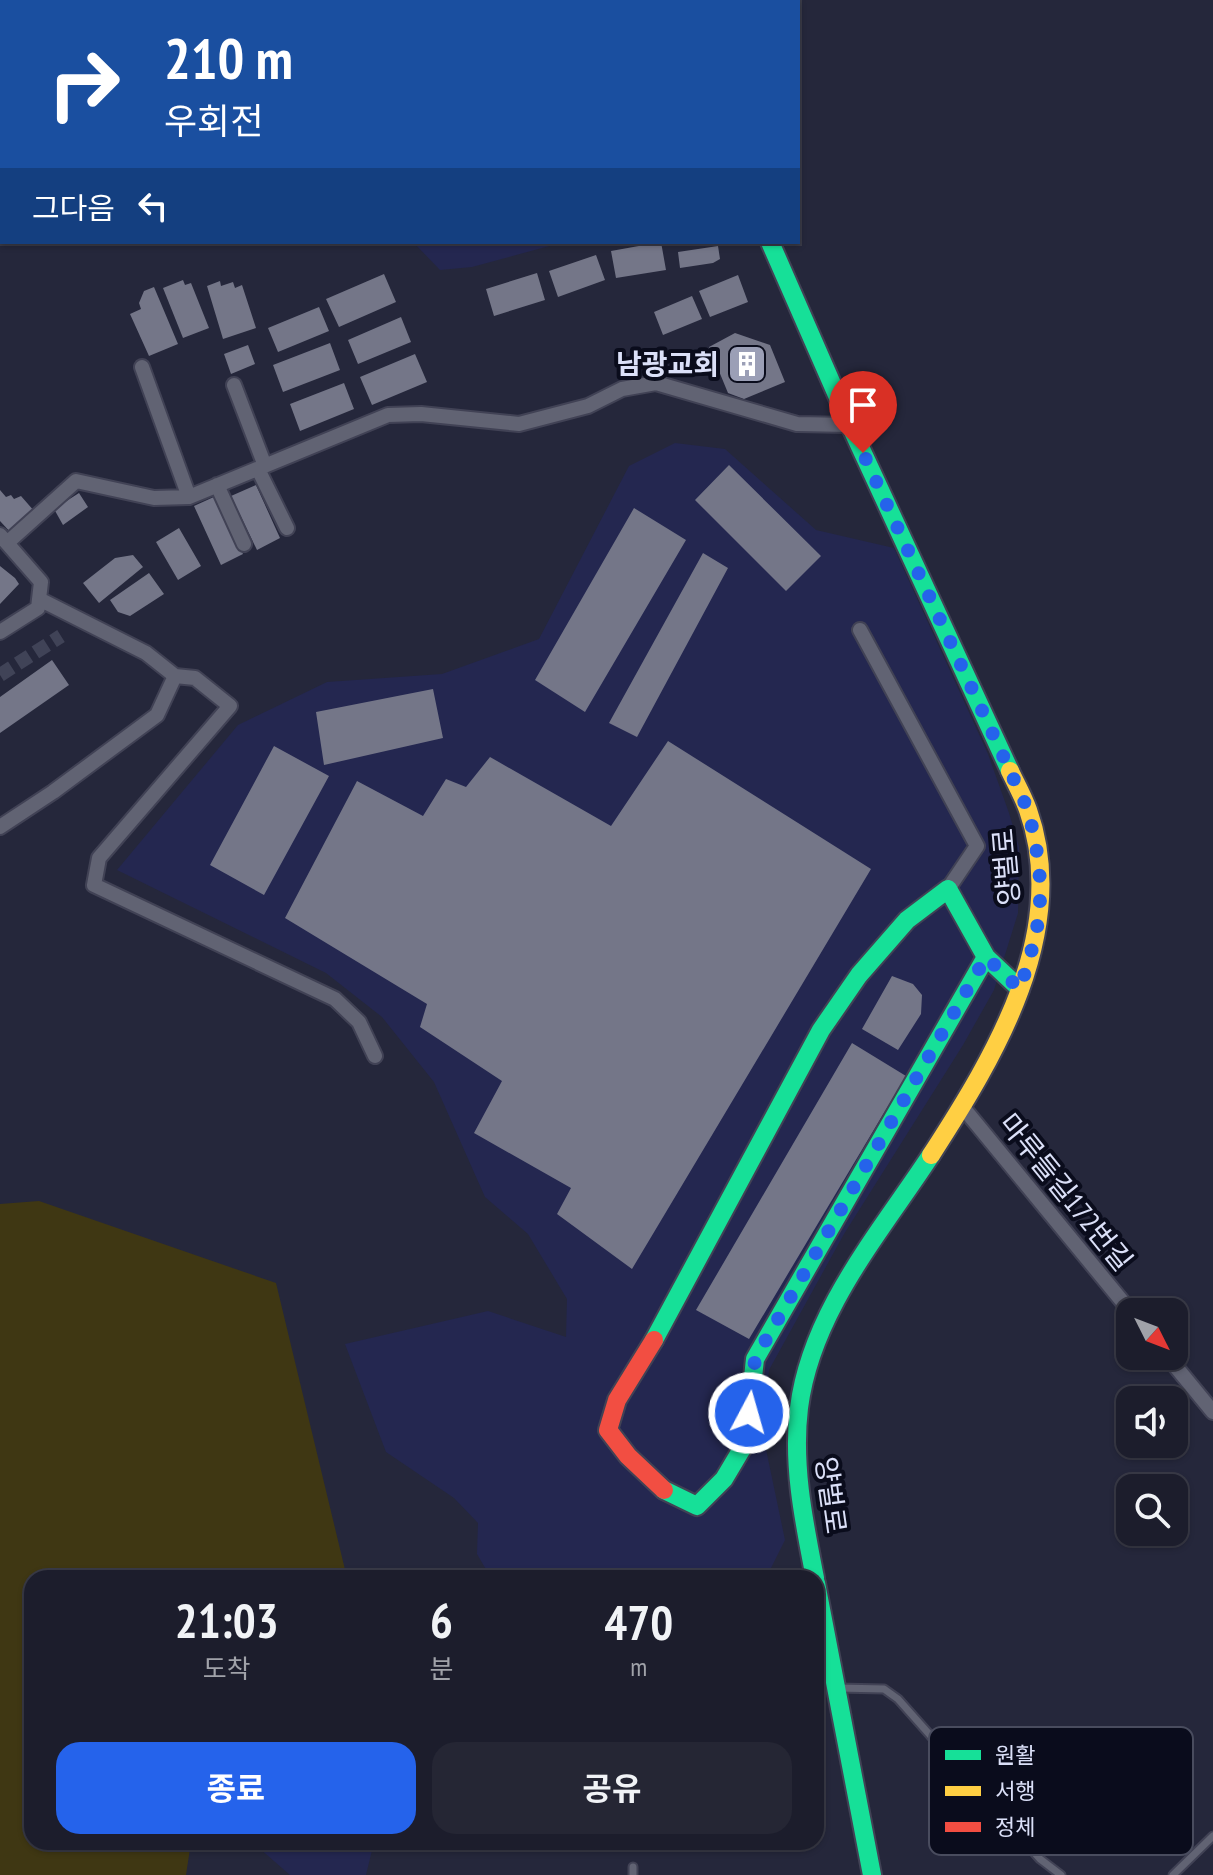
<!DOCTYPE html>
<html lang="ko">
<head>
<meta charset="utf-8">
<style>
  :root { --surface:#1c1d2c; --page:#252634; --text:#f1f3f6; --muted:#a0a2a9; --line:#3a3b48; --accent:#2563eb }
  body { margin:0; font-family:"PT Sans Narrow","Noto Sans KR",sans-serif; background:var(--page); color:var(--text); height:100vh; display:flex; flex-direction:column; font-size:30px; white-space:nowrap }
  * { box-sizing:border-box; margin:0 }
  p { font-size:26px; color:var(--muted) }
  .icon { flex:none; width:44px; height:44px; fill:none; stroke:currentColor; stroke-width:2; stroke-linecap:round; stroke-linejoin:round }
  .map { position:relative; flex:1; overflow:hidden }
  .sheet { position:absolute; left:24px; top:1570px; width:800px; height:280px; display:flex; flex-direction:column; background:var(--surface); border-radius:24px; box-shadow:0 2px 6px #0004,0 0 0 2px var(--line) }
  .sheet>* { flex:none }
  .hud { position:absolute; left:0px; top:0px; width:800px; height:244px; box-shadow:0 2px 6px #0004,0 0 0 2px var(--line); background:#1a4fa0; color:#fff; overflow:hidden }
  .needle { width:52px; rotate:132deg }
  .buttons { position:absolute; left:1116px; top:1298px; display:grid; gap:16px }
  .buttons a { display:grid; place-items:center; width:72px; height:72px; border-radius:16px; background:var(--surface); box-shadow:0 2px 6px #0004,0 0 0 2px var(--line); font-size:40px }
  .pin { position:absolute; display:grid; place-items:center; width:68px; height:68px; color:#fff; margin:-82px -34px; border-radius:50% 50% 50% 0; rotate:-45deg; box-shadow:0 0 8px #0007 }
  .pin .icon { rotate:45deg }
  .me { position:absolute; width:88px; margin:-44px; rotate:6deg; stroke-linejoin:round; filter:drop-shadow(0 0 6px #0008) }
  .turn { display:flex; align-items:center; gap:28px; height:168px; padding:0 32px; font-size:36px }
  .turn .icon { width:104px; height:104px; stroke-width:2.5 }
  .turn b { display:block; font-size:56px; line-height:68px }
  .then { display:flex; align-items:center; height:76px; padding:0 32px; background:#0003; gap:16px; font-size:30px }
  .eta { display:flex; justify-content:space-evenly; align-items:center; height:136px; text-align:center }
  .eta b { font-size:48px; font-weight:700; line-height:56px }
  .action { display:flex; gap:16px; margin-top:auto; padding:16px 32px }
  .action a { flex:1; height:92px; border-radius:24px; background:var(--accent); color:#fff; font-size:32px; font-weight:700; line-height:92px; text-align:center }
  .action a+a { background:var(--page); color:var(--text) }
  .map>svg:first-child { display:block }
  .built { fill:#242750 }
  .green { fill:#3f3713 }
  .building { fill:#747688 }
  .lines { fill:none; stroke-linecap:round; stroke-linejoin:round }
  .street-tunnel { stroke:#404357; stroke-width:14; stroke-dasharray:14 7; stroke-linecap:butt }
  .lane-casing { stroke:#414255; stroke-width:11 }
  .street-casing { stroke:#414255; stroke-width:18 }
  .fast-casing { stroke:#414255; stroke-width:22 }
  .slow-casing { stroke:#414255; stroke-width:22 }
  .jam-casing { stroke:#414255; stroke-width:22 }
  .path { stroke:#5b5d6d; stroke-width:3; stroke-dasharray:2 6; stroke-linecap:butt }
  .lane { stroke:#616373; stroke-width:7 }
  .street { stroke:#616373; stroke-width:14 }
  .fast { stroke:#16e098; stroke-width:18 }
  .slow { stroke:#ffcf43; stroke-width:18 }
  .jam { stroke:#f24e42; stroke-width:18 }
  .route { stroke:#2563eb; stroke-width:14; stroke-dasharray:0 25.2 }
  .labels { text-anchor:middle; stroke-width:8; stroke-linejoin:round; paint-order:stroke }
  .poi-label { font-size:28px; font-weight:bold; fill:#dbe0f8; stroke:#0a0c1c; text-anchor:end }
  .street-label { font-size:28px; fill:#dbe0f8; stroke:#0a0c1c }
  .key { fill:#0a0c1c; stroke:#494c5e; stroke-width:2 }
  .key-label { font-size:22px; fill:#dbe0f8 }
</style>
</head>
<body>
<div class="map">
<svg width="1213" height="1875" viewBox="0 0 1213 1875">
  <rect width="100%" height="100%" fill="#25273b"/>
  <!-- built -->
  <path class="built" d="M413,242h151l-92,25 -32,3z
    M675,443l50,6 91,81 78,18 94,206 21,59 10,34 -1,66 -24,77 -31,55 -119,189 -75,136 -6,65 22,105 -19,38h-275l-14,-24 1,-31 -24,-25 -68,-46 -41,-108 143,-33 78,26 1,-38 -39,-65 -43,-37 -51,-115 -52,-65 -56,-44 -209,-103 121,-145 89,-43 115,-8 97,-35 90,-173z
    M258,1842h116l-8,33h-76l-31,-27z"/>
  <!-- green -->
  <path class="green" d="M39,1201l237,82 71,295h-315v264h159l-5,33h-186v-671z"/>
  <!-- building -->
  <path class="building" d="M661,242l5,28 -50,8 -5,-27z
    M718,246l2,13 -7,4 -33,5 -2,-16z
    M596,255l9,25 -47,17 -9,-26z
    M537,273l8,27 -51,16 -8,-27z
    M384,274l12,28 -57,25 -13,-28z
    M738,275l10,27 -38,15 -11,-26z
    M183,280l2,5 6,-2 18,45 -26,10 -20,-50z
    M220,281l1,5 12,-4 2,6 7,-3 14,43 -33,11 -16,-53z
    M154,287l24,57 -29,12 -19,-42 11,-5 -2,-6 5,-12z
    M692,296l10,23 -39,16 -9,-23z
    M319,307l10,24 -51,21 -10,-24z
    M401,317l10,25 -53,22 -10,-24z
    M735,333l35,12 15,37 -41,17 -16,-6 -19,-46z
    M330,343l10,27 -57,22 -10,-27z
    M248,345l7,19 -24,10 -7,-20z
    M415,354l12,28 -55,23 -12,-28z
    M344,383l10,26 -54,22 -10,-27z
    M729,465l92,91 -35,35 -91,-91z
    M256,485l24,53 -23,12 -26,-54z
    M0,490l6,7 5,-2 3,4 7,-3 14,16 -23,22 -12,-13z
    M79,493l9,14 -25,18 -9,-16z
    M216,496l27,58 -22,11 -27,-59z
    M634,508l52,32 -101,172 -50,-32z
    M179,528l22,38 -23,14 -22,-38z
    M703,553l25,15 -91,169 -28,-14z
    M133,555l10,12 -44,36 -16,-20 32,-25z
    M0,566l15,12 4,6 -19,20z
    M149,573l15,21 -34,22 -12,-4 -8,-12z
    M52,660l17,25 -69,48v-36z
    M433,689l10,49 -119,27 -8,-53z
    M668,741l203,128 -239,400 -75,-55 14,-26 -97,-55 28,-52 -82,-54 7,-23 -142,-86 72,-137 66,35 23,-37 20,8 24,-30 121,69z
    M274,746l55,30 -65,119 -54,-30z
    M892,976l21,8 9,11 -1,19 -23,36 -36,-21z
    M852,1043l54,33 -157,263 -53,-29z"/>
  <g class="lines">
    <!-- street-tunnel -->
    <path class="street-tunnel" d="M0,675l61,-39"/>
    <!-- lane casing -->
    <g class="lane-casing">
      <path id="lane" d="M838,1688l46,1 14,10 142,160 21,16
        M633,1875v-8
        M1173,1875l40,-39"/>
    </g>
    <!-- street casing -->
    <g class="street-casing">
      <path id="street" d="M254,0l2,2
        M70,2l2,-2
        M388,2l5,-2
        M0,80l2,-2
        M0,200l2,-1
        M142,367l47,130
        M234,385l31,81
        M258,469l29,59
        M217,485l27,59
        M0,535l41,47 -3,26 -38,24
        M7,543l69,-62 78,17 35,-1 199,-82 33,-1 98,10 69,-18 34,-17 34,-6 141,41 53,1
        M860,630l117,216 -29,43
        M175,676l20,2 35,28 -131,152 -5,27 241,114 24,23 16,34
        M0,827l53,-35 104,-77 18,-39 -29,-23 -107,-54
        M961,1105l170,207
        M1167,1356l46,56"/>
    </g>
    <!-- fast casing -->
    <g class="fast-casing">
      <path id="fast" d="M668,0v2
        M770,242l80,183 160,346
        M654,1340l167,-310 38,-55 48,-55 41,-31 38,68
        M664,1490l33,16 27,-27 22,-37 9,-83 231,-402 34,32
        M815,1578c-11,-56 -23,-113 -16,-170 12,-96 81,-175 132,-253
        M816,1583l56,292"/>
    </g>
    <!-- slow casing -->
    <g class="slow-casing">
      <path id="slow" d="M931,1155c64,-99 140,-224 97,-345 -5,-14 -12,-26 -18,-39"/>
    </g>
    <!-- jam casing -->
    <g class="jam-casing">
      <path id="jam" d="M654,1340l-37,60 -9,30 20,26 36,34"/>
    </g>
    <!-- path -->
    <path class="path" d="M12,2l2,-2
      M0,15l2,-2"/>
    <!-- lane -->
    <use href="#lane" class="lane"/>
    <!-- street -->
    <use href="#street" class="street"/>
    <!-- fast -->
    <use href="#fast" class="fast"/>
    <!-- slow -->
    <use href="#slow" class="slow"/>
    <!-- jam -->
    <use href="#jam" class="jam"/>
  </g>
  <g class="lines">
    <!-- route -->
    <path class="route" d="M749,1413l6,-54 231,-402 34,32c9,-30 20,-60 20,-92 1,-30 -5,-58 -12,-87l-165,-357"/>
  </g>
  <!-- icons -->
  <defs>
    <g id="building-square" transform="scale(2)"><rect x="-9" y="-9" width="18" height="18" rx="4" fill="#9b9fb6" stroke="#0a0c1c"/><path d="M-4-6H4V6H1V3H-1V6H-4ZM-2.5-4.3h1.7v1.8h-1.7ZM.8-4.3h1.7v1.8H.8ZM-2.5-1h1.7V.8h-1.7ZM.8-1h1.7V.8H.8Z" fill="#fff"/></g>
  </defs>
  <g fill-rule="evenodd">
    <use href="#building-square" x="747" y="364"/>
  </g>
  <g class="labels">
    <!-- poi labels -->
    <g class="poi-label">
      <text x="719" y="374">남광교회</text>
    </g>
    <!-- street labels -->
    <g class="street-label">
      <text transform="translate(1006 867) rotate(-95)" y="10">양벌로</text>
      <text transform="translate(1066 1192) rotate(51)" y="10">마루들길172번길</text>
      <text transform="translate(831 1495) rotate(82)" y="10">양벌로</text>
    </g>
  </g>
  <!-- legend -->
  <rect x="929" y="1727" width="264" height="128" rx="12" class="key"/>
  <rect x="945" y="1750" width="36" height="10" fill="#16e098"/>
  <rect x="945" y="1786" width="36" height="10" fill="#ffcf43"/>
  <rect x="945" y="1822" width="36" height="10" fill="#f24e42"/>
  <g class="key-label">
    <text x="995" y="1763">원활</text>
    <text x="995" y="1799">서행</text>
    <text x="995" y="1835">정체</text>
  </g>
</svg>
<div class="buttons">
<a><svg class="needle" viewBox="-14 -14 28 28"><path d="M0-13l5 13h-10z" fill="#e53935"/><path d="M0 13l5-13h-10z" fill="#a0a2a9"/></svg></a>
<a><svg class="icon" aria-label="sound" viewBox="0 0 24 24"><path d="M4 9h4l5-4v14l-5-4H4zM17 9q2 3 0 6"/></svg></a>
<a><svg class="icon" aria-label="search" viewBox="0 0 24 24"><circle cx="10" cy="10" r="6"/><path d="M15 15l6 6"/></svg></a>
</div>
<div class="pin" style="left:863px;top:453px;background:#d93025"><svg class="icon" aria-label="arrive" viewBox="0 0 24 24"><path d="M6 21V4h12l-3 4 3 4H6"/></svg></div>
<svg class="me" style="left:749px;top:1413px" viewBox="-20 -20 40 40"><circle r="17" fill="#2563eb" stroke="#fff" stroke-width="3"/><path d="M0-11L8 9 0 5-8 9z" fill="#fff"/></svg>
<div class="hud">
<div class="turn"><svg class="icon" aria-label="right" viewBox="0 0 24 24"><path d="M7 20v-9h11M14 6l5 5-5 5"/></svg><div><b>210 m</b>우회전</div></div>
<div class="then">그다음<svg class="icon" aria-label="left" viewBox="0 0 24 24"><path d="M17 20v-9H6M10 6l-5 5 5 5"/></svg></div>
</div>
<section class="sheet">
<div class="eta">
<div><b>21:03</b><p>도착</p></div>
<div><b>6</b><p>분</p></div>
<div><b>470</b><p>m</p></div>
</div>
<div class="action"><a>종료</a><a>공유</a></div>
</section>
</div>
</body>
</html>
